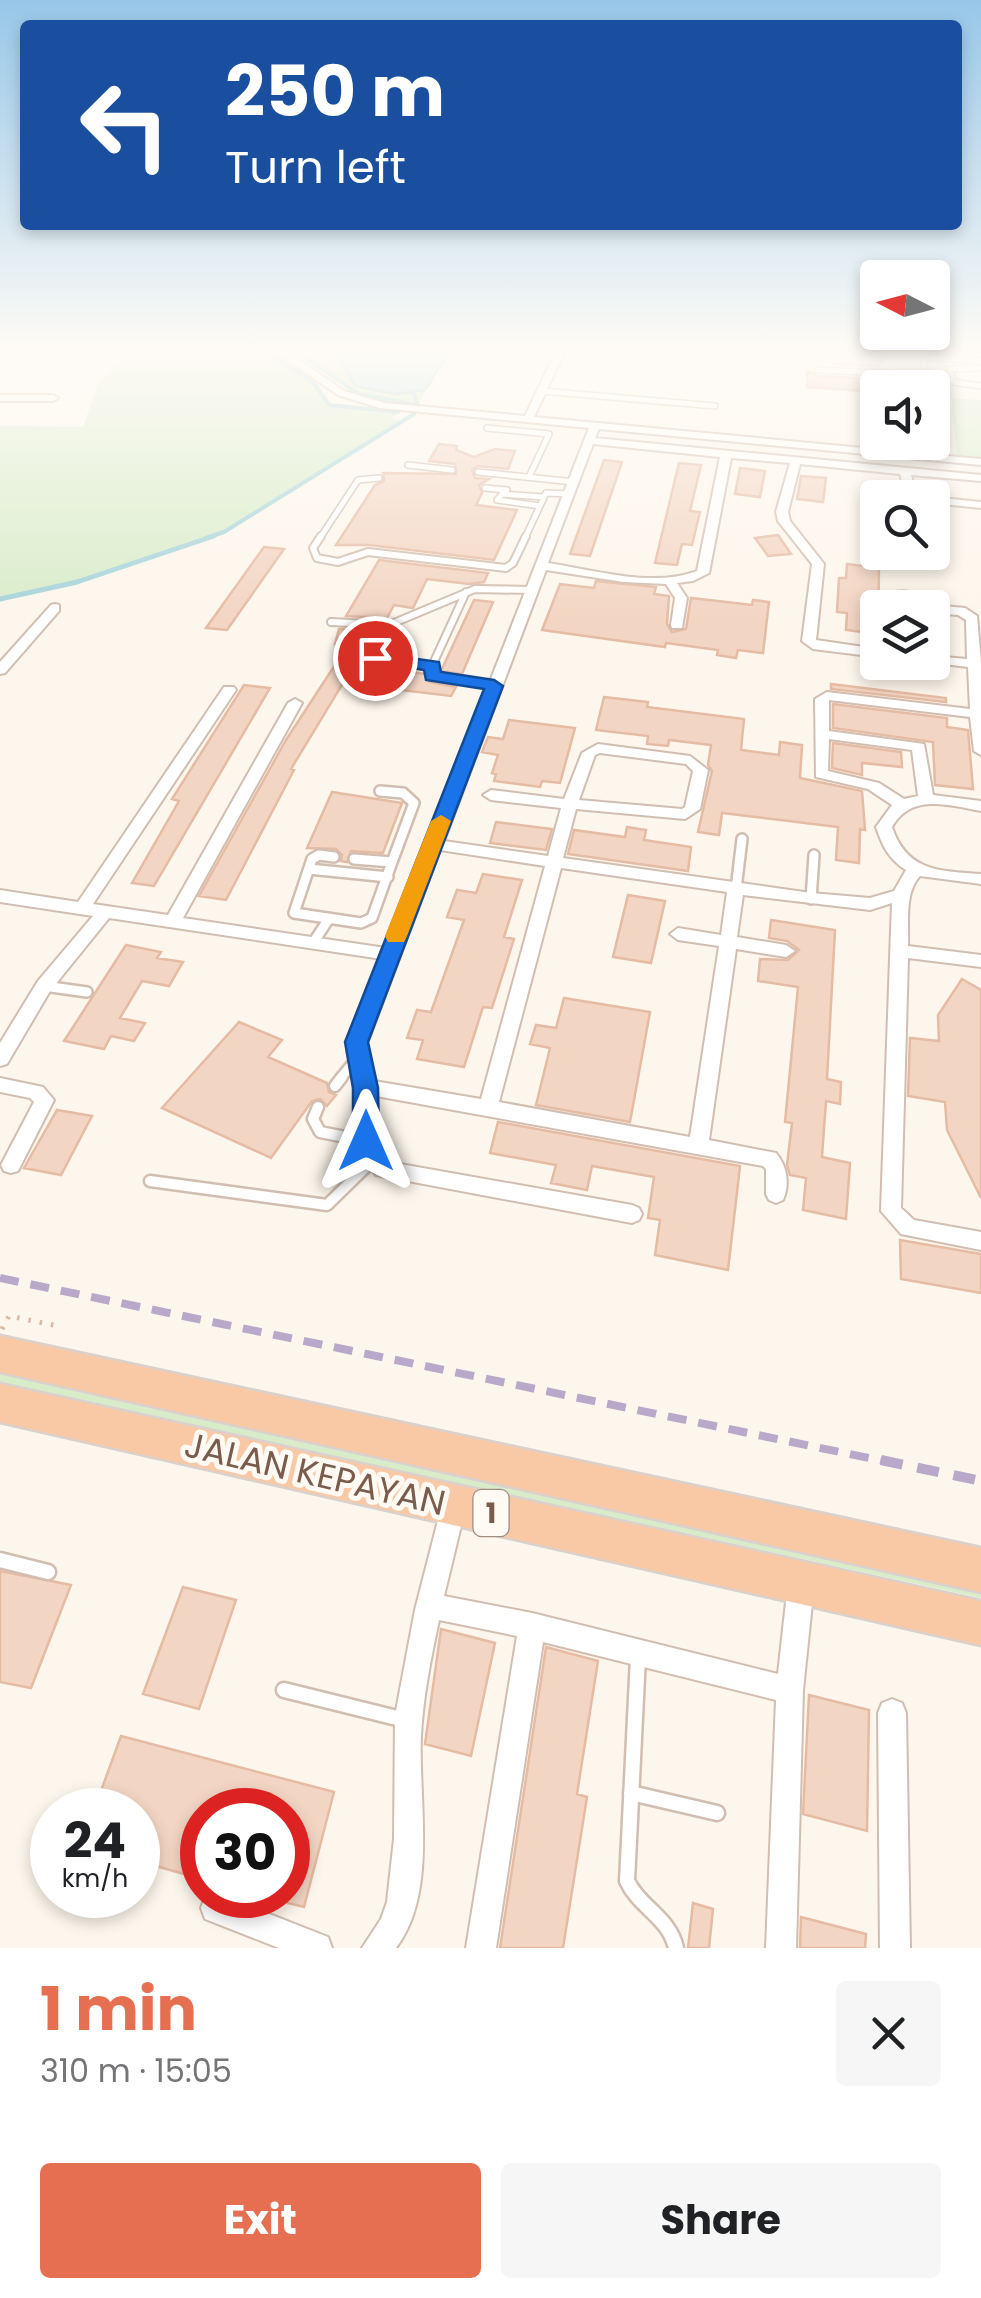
<!DOCTYPE html>
<html lang="en">
<head>
<meta charset="utf-8">
<style>
  :root { --surface:#fff; --page:#f6f6f6; --text:#202124; --muted:#757577; --accent:#e76f51 }
  body { margin:0; font-family:Poppins,sans-serif; background:var(--page); color:var(--text); height:100vh; display:flex; flex-direction:column; font-size:38px; white-space:nowrap }
  * { box-sizing:border-box; margin:0 }
  p { font-size:32px; color:var(--muted) }
  .icon { flex:none; width:55px; height:55px; fill:none; stroke:currentColor; stroke-width:2; stroke-linecap:round; stroke-linejoin:round }
  .map { position:relative; height:1948px; overflow:hidden }
  .details { display:flex; flex-direction:column; background:var(--surface); flex:1 }
  .details>* { flex:none }
  .banner { position:absolute; left:20px; top:20px; width:942px; height:210px; border-radius:10px; box-shadow:0 5px 15px #0003; background:#1a4fa0; color:#fff; overflow:hidden }
  .needle { width:65px; rotate:276deg }
  .tools { position:absolute; left:860px; top:260px; display:grid; gap:20px }
  .tools a { display:grid; place-items:center; width:90px; height:90px; border-radius:10px; background:var(--surface); box-shadow:0 5px 15px #0003; font-size:50px }
  .speed { position:absolute; left:30px; top:1788px; display:flex; gap:20px; font-size:50px; font-weight:700; text-align:center }
  .speed>* { display:grid; place-content:center; width:130px; height:130px; border-radius:50%; background:var(--surface); box-shadow:0 5px 15px #0003; line-height:1 }
  .speed small { font-size:25px; font-weight:400 }
  .speed .limit { border:15px solid #d22; background:#fff; color:#111 }
  .pin { position:absolute; display:grid; place-items:center; width:85px; height:85px; color:#fff; margin:-42px; border:5px solid #fff; border-radius:50%; box-shadow:0 2px 10px #0007 }
  .me { position:absolute; width:110px; margin:-55px; rotate:0deg; stroke-linejoin:round; filter:drop-shadow(0 0 8px #0008) }
  .turn { display:flex; align-items:center; gap:35px; height:210px; padding:0 40px; font-size:45px }
  .turn .icon { width:130px; height:130px; stroke-width:2.5 }
  .turn b { display:block; font-size:70px; line-height:85px }
  .round { display:grid; place-items:center; flex:none; width:105px; height:105px; border-radius:10px; background:var(--page) }
  .headline { display:flex; align-items:center; justify-content:space-between; height:170px; padding:0 40px }
  h1 { font-size:60px; font-weight:700; line-height:75px; color:var(--accent) }
  .button { display:flex; gap:20px; margin-top:auto; padding:20px 40px }
  .button a { flex:1; height:115px; border-radius:10px; background:var(--accent); color:#fff; font-size:40px; font-weight:700; line-height:115px; text-align:center }
  .button a+a { background:var(--page); color:var(--text) }
  .map>svg:first-child { display:block }
  .green { fill:#d8ecc9 }
  .water { fill:#bfe3e8; stroke:#a5d3da; stroke-width:2.5 }
  .lines { fill:none; stroke-linecap:round; stroke-linejoin:round }
  .stream-far1 { stroke:#a5d3da; stroke-width:4 }
  .stream { stroke:#a5d3da; stroke-width:5 }
  .building { fill:#f3d5c3; stroke:#e6bba3; stroke-width:2.5 }
  .service-far4-casing { stroke:#d1beb0; stroke-width:8 }
  .service-far3-casing { stroke:#d1beb0; stroke-width:10 }
  .service-far2-casing { stroke:#d1beb0; stroke-width:14 }
  .service-far1-casing { stroke:#d1beb0; stroke-width:15 }
  .service-casing { stroke:#d1beb0; stroke-width:19 }
  .minor-casing { stroke:#d1beb0; stroke-width:4 }
  .trunk-casing { stroke:#dad1cd; stroke-width:5 }
  .path { stroke:#d9b8a5; stroke-width:5; stroke-dasharray:2.5 9; stroke-linecap:butt }
  .service-far4 { stroke:#fff; stroke-width:5 }
  .service-far3 { stroke:#fff; stroke-width:6 }
  .service-far2 { stroke:#fff; stroke-width:9 }
  .service-far1 { stroke:#fff; stroke-width:10 }
  .service { stroke:#fff; stroke-width:14 }
  .minor { fill:#fff; fill-rule:evenodd }
  .trunk { fill:#f9c8a4; fill-rule:evenodd }
  .rail-far1 { stroke:#b9a8c9; stroke-width:8; stroke-dasharray:19 12; stroke-linecap:butt }
  .rail { stroke:#b9a8c9; stroke-width:10; stroke-dasharray:22 15; stroke-linecap:butt }
  .route { fill:#1a73e8; stroke:#114b97; stroke-width:2.5 }
  .slow { fill:#f59e0b }
  .labels { text-anchor:middle; stroke-width:10; stroke-linejoin:round; paint-order:stroke }
  .shield { fill:#fffaf3; stroke:#a28b7f; stroke-width:2.5 }
  .shield-label { font-size:28px; font-weight:bold; fill:#7a5c4d }
  .near-street-label { font-size:35px; fill:#7a5c4d; stroke:#fffaf3 }
</style>
</head>
<body>
<div class="map">
<svg width="981" height="1948" viewBox="0 0 981 1948">
  <rect width="100%" height="100%" fill="#fdf6ec"/>
  <!-- green -->
  <path class="green" d="M131,349h132l50,33 16,23 69,7 -6,6 12,3 -180,111 -147,50 -77,17v-173l83,1 15,-43z
    M292,349h49l-3,7 57,38 30,-4 -7,15 -59,-11z
    M951,398l30,2v57l-24,-2z
    M0,1371l981,219v8l-981,-215z"/>
  <!-- water -->
  <path class="water" d="M341,349h110l-26,41 -30,4 -40,-8 -17,-30z"/>
  <g class="lines">
    <!-- stream-far1 -->
    <path class="stream-far1" d="M263,349l50,33 16,23 69,7
      M292,349l67,45 59,11 -5,-13
      M206,538l18,-6 190,-118"/>
    <!-- stream -->
    <path class="stream" d="M0,599l77,-17 137,-46"/>
  </g>
  <!-- building -->
  <path class="building" d="M848,349h45l-15,17 -44,-2z
    M807,371l11,5 60,3v13l-71,-5z
    M439,444l18,2 -1,4 18,7 21,-8 20,2 -7,18 -30,-3 -6,4 3,8 14,1 -10,6 3,8 -6,12 41,5 -23,50 -125,-15h-33l39,-60 9,-4 -1,-8 73,1 -1,-10 -26,-3z
    M604,460l18,2 -32,94 -20,-2z
    M679,463l22,2 -11,46 10,1 -8,33 -10,-1 -5,21 -22,-2z
    M740,468l25,3 -5,26 -25,-3z
    M801,476l25,2 -3,24 -26,-3z
    M778,535l13,19 -23,2 -13,-18z
    M264,547l20,2 -57,81 -21,-2z
    M379,560l109,13 -4,9 -15,2 -42,-5 -14,29 -19,-3 -7,13 -41,-2z
    M847,564l32,4 -1,66 -32,-4 1,-17 -10,-1 2,-34h7z
    M596,581l60,6 -2,7 15,2 -2,28 5,8 14,-3 5,-31 61,7 1,-5 16,2 -6,51 -25,-3 -2,8 -19,-3 1,-5 -52,-7 -1,4 -123,-17 18,-46 34,4z
    M474,600l19,2 -31,72 -21,-3z
    M339,629l37,2 -18,34 67,9 4,8 27,5 -5,9 -108,-13 -52,86 3,1 -68,130 -27,-4 87,-156 62,-95 -13,-1z
    M831,684l115,14v4l-115,-13z
    M244,685l26,3 -116,198 -22,-3 47,-82 -7,-2z
    M604,697l44,5 -1,5 97,12 -3,31 38,5 1,-13 22,3 -2,33 62,13 3,39 -5,-1 -1,34 -23,-3 2,-33 -116,-14 -3,22 -21,-3 14,-61 -4,-6 3,-20 -42,-5 -1,6 -21,-2 1,-8 -52,-6z
    M833,704l114,14v9l21,3 5,59 -38,-4 -2,-43 -100,-14z
    M509,720l66,8 -15,55 -18,-2 -2,6 -46,-6 2,-7 -4,-1 6,-18 -16,-3 6,-15 15,2z
    M833,743l68,9 1,15 -40,-4v12l-30,-7z
    M332,792l70,11 -19,50 -32,-2 -4,11 -6,-1 1,-6 -6,-6 -29,-1z
    M496,822l56,7 -6,21 -56,-7z
    M627,827l19,3 -2,10 47,7 -3,24 -120,-17 6,-24 51,7z
    M483,874l39,6 -18,57 10,2 -22,69 -9,-1 -19,60 -47,-8 6,-19 -16,-2 10,-28 14,2 33,-92 -17,-3 10,-27 19,3z
    M628,895l37,6 -14,62 -38,-6z
    M771,920l64,10 -8,149 14,3 -1,22 -14,-3 -4,56 28,6 -4,56 -43,-9 3,-32 -16,-3 -3,-10 5,-42 -7,-1 13,-135 -40,-6 2,-22 28,1 11,-10 -12,-9 -18,-3z
    M126,945l35,7 -4,6 26,4 -14,24 -27,-5 -22,37 25,5 -11,18 -23,-5 -7,13 -40,-8z
    M962,979l19,11v208l-34,-68 -2,-28 -37,-6 2,-58 29,3 -1,-26z
    M564,998l86,14 -20,110 -94,-17 14,-57 -20,-4 6,-19 20,3z
    M239,1022l43,18 -14,17 59,26 2,9 7,3 -9,11 -7,-7 -8,2 -41,57 -109,-50z
    M57,1110l35,6 -31,59 -37,-7z
    M498,1122l242,44 -12,104 -73,-15 5,-35 -12,-2 6,-41 -62,-11 -5,24 -36,-7 5,-18 -66,-12z
    M900,1240l81,14v39l-80,-14z
    M0,1571l71,14 -40,103 -31,-6z
    M183,1587l53,13 -37,109 -56,-15z
    M441,1629l54,14 -24,113 -46,-12z
    M546,1647l52,14 -21,133 10,3 -24,151h-63z
    M809,1695l60,15 -2,121 -64,-17z
    M121,1736l213,56 -30,115 -16,-4v-93h-86v69l-64,-18v-51h-44z
    M693,1903l20,6 -4,39h-21z
    M801,1917l65,17 -1,14h-65z"/>
  <g class="lines">
    <!-- service-far4 casing -->
    <g class="service-far4-casing">
      <path id="service-far4" d="M923,349v8l58,4
        M923,357l6,31
        M981,368l-31,1 3,13 28,4
        M818,370l110,5
        M542,391l173,15
        M487,428l62,6 -20,43
        M932,429l3,29
        M408,465l44,5
        M478,472l96,10
        M485,488l22,2
        M540,506l-43,-6 5,-6 42,3
        M320,538l38,-58 21,-2
        M525,538l21,-45 23,1"/>
    </g>
    <!-- service-far3 casing -->
    <g class="service-far3-casing">
      <path id="service-far3" d="M321,536l-8,12 4,10 21,4 30,-10 138,16 7,-5 13,-27
        M331,622l58,3 86,-36 56,1
        M389,625l-14,33 57,8v10l62,10
        M432,666l34,-74"/>
    </g>
    <!-- service-far2 casing -->
    <g class="service-far2-casing">
      <path id="service-far2" d="M380,791l23,2 11,10 -22,59
        M334,857l-15,-2 -7,4 -18,54 67,10 11,-5 20,-56 -38,-3
        M309,869l79,8
        M736,889l6,-50
        M811,899l3,-44
        M313,943l15,-23
        M44,986l43,6
        M340,1079l17,-21"/>
    </g>
    <!-- service-far1 casing -->
    <g class="service-far1-casing">
      <path id="service-far1" d="M335,1086l7,-9
        M318,1107l-5,12 7,13 46,9
        M150,1181l177,24 46,-45"/>
    </g>
    <!-- service casing -->
    <g class="service-casing">
      <path id="service" d="M0,1560l48,12
        M638,1657l-11,224c13,27 42,36 49,67
        M284,1690l121,30
        M631,1793l86,20"/>
    </g>
    <!-- minor casing -->
    <g class="minor-casing">
      <path id="minor" d="M272,349h11l61,42 41,12 140,13 32,-67h9l-32,68 447,42v6l-382,-36 -4,9 386,37v6l-70,-6 4,14 9,9h-12l-8,-8 -4,-16 -100,-10 -12,48 2,9 34,43 -8,76 62,9v8l-65,-8 -11,-8 10,-77 -34,-43 -2,-9 14,-49 -59,-5 -22,115 -16,8 -16,2 10,15 -5,30h-10l-1,-3 4,-27 -9,-14 -42,-2 -78,-12 -102,271 104,15 13,-48 -70,-8 -8,-5 8,-5 73,9 18,-46 16,-9 92,12 18,14 -8,39 -15,10 -109,-10 -13,49 248,35 59,5 24,-7 12,-21c-17,-10 -24,-25 -30,-43l16,-22 -24,-16 -52,-12 -1,-78 12,-7 143,17 -2,-42 -41,-5h5v-6l35,3 -1,-39 -8,-5 -26,-2v-5c-14,0 -22,-11 -38,-8v8h-12v-10c16,-11 37,-8 50,7l33,3 12,8 4,47v92l-7,-4 -4,-34 -141,-17v31l95,13 9,51 48,6v10c-32,-6 -70,-18 -89,16 15,45 48,44 89,47v10l-61,-8c-16,17 -11,47 -12,70l73,9v12l-73,-9 -7,250 13,12 67,12v18l-80,-16 -20,-23 11,-308 -22,7 -127,-15 -6,42 49,8 9,6 -9,6 -50,-8 -27,191 67,13c11,13 14,31 7,47l-7,3 -7,-3 -3,-6v-25l-3,-3 -387,-70 2,46 11,20 243,43 7,3 3,6 -3,6 -7,3 -256,-48 -8,-9 -10,-24 -2,-52 -9,-41 35,-90 -273,-41 -59,73 -43,73 -7,2v-23l38,-62 55,-65 -93,-14v-12l78,12 146,-215h10l2,3 -143,214 75,11 120,-212 7,-4 7,4 -119,215 203,30 40,-101 -2,-3 4,-4 161,-412 -209,-20 -42,-13zM593,444l127,13 -23,114c-45,17 -102,-1 -149,-8zM829,739l83,11 6,46 -14,3 -25,-16 -51,-12zM600,753l86,11 7,7 -8,36 -3,2 -103,-9 16,-45zM440,850l105,16 -64,233 -107,-18 -9,-32zM561,868l166,24 -6,43 -43,-7 -8,6 8,6 41,6 -29,191 -191,-35z
        M0,395h53l5,3 -5,3h-53z
        M932,497l49,5v6l-49,-5v-5h-4z
        M55,604l4,1v6l-54,62 -5,1v-12l51,-57z
        M0,1078l43,9 11,13 -36,71 -7,2 -7,-2 -3,-6 33,-63 -4,-4 -30,-6z
        M454,1493l9,3 3,9 -22,91 88,17 246,61 10,-90 4,-9 9,-4 9,4 4,9 -11,106 -7,258h-30l10,-248 -233,-58 -47,306h-30l51,-312 -78,-16c-8,38 -16,77 -18,116 -3,65 17,157 -25,212h-34l19,-29 6,-17 7,-63 1,-123 20,-106 27,-105 3,-9z
        M892,1699l10,4 4,10 4,235h-30l-2,-235 4,-10z
        M211,1895h10l107,42 4,11h-53l-74,-29 -4,-11 4,-11z"/>
    </g>
    <!-- trunk casing -->
    <g class="trunk-casing">
      <path id="trunk" d="M0,1336l981,212v44l-981,-220z
        M0,1384l981,217v44l-981,-223z"/>
    </g>
    <!-- path -->
    <path class="path" d="M2,1329l7,-13 49,10"/>
    <!-- service-far4 -->
    <use href="#service-far4" class="service-far4"/>
    <!-- service-far3 -->
    <use href="#service-far3" class="service-far3"/>
    <!-- service-far2 -->
    <use href="#service-far2" class="service-far2"/>
    <!-- service-far1 -->
    <use href="#service-far1" class="service-far1"/>
    <!-- service -->
    <use href="#service" class="service"/>
    <!-- minor -->
    <use href="#minor" class="minor"/>
    <!-- trunk -->
    <use href="#trunk" class="trunk"/>
    <!-- rail-far1 -->
    <path class="rail-far1" d="M0,1278l893,185"/>
    <!-- rail -->
    <path class="rail" d="M881,1460l100,21"/>
  </g>
  <!-- sky -->
  <linearGradient id="sky" x2="0" y2="1"><stop stop-color="#97c7e8"/><stop offset="0.56" stop-color="#fefbf6"/><stop offset="1" stop-color="#fefbf6" stop-opacity="0"/></linearGradient>
  <rect width="981" height="621" fill="url(#sky)"/>
  <!-- route -->
  <path class="route" d="M375,653l64,9 2,10 53,8 9,6 -135,356 10,46 1,53 -4,8 -9,3 -9,-3 -4,-8v-53l-8,-46 139,-353 -58,-9 -2,-10 -55,-9v-7z"/>
  <!-- slow -->
  <path class="slow" d="M441,815l10,6 -44,115 -3,6h-16l-3,-6 46,-115z"/>
  <g class="labels">
    <!-- shield labels -->
    <rect class="shield" x="473.5" y="1490" width="35" height="46" rx="8"/>
    <g class="shield-label">
      <text x="491" y="1523">1</text>
    </g>
    <!-- near-street labels -->
    <g class="near-street-label">
      <text transform="translate(315 1474) rotate(13)" y="12">JALAN KEPAYAN</text>
    </g>
  </g>
</svg>
<div class="tools">
<a><svg class="needle" viewBox="-14 -14 28 28"><path d="M0-13l5 13h-10z" fill="#e53935"/><path d="M0 13l5-13h-10z" fill="#757577"/></svg></a>
<a><svg class="icon" aria-label="sound" viewBox="0 0 24 24"><path d="M4 9h4l5-4v14l-5-4H4zM17 9q2 3 0 6"/></svg></a>
<a><svg class="icon" aria-label="search" viewBox="0 0 24 24"><circle cx="10" cy="10" r="6"/><path d="M15 15l6 6"/></svg></a>
<a><svg class="icon" aria-label="layers" viewBox="0 0 24 24"><path d="M12 4l9 5-9 5-9-5zM3 14l9 5 9-5"/></svg></a>
</div>
<div class="speed"><div>24<small>km/h</small></div><div class="limit">30</div></div>
<div class="pin" style="left:375px;top:658px;background:#d93025"><svg class="icon" aria-label="arrive" viewBox="0 0 24 24"><path d="M6 21V4h12l-3 4 3 4H6"/></svg></div>
<svg class="me" style="left:366px;top:1141px" viewBox="-20 -20 40 40"><path d="M0-17L14 15 0 8-14 15z" fill="#1a73e8" stroke="#fff" stroke-width="4"/></svg>
<div class="banner">
<div class="turn"><svg class="icon" aria-label="left" viewBox="0 0 24 24"><path d="M17 20v-9H6M10 6l-5 5 5 5"/></svg><div><b>250 m</b>Turn left</div></div>
</div>
</div>
<section class="details">
<div class="headline"><div><h1>1 min</h1><p>310 m · 15:05</p></div><a class="round"><svg class="icon" aria-label="close" viewBox="0 0 24 24"><path d="M6 6l12 12M18 6L6 18"/></svg></a></div>
<div class="button"><a>Exit</a><a>Share</a></div>
</section>
</body>
</html>
